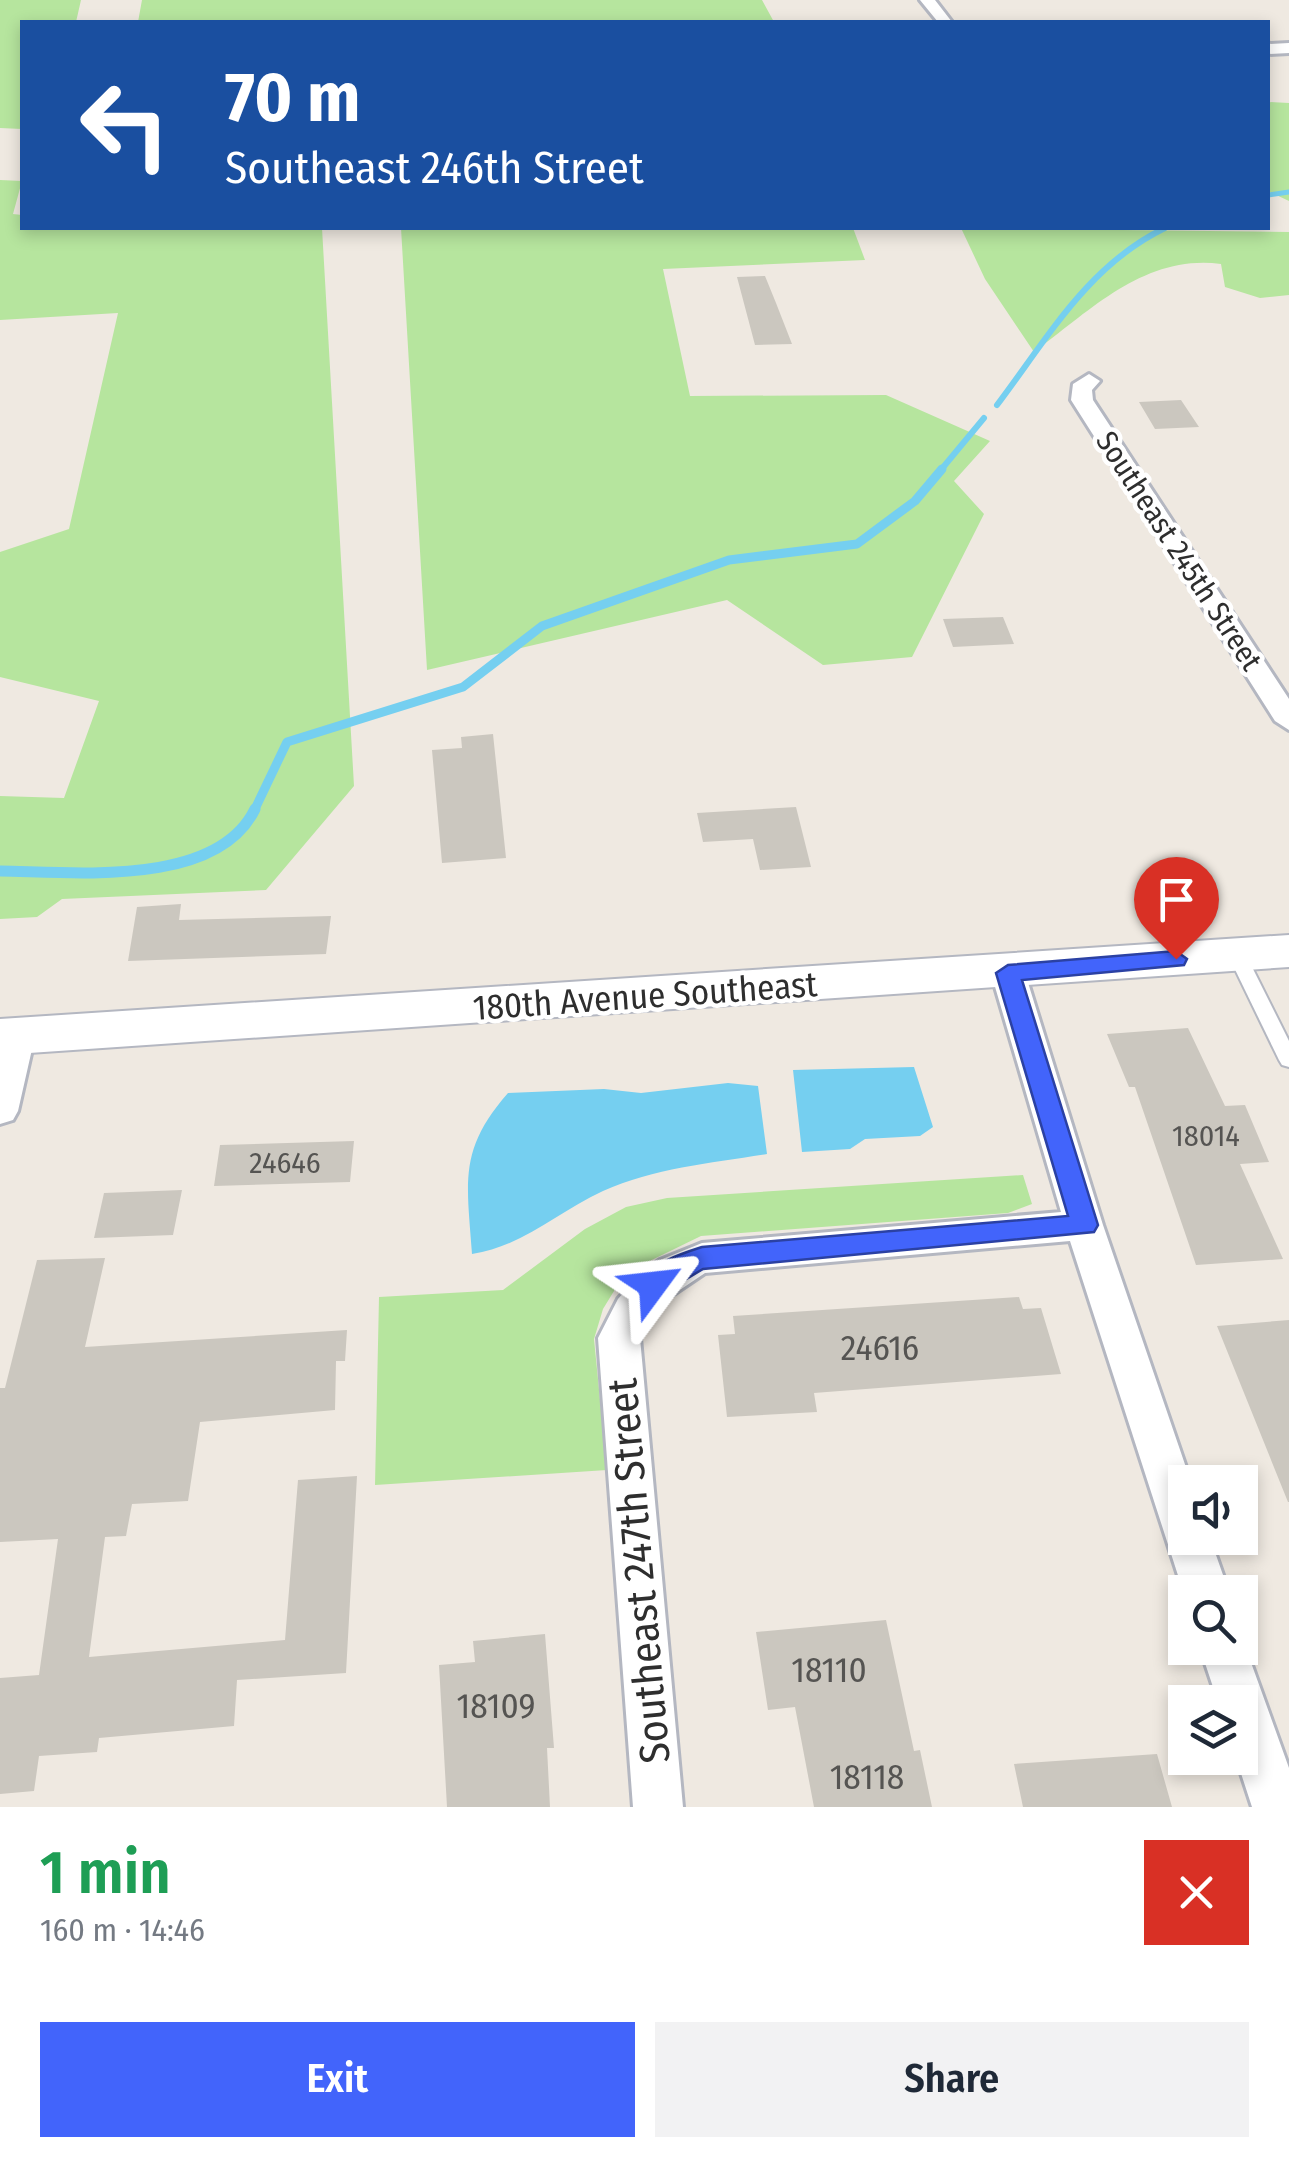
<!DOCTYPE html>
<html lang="en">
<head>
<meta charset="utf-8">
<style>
  :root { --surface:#fff; --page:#f2f2f3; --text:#1f2937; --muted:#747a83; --accent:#4264fb }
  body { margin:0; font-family:"Fira Sans Condensed",sans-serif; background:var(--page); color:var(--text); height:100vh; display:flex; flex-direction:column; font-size:38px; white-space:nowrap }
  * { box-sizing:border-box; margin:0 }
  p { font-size:32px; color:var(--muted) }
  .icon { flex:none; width:55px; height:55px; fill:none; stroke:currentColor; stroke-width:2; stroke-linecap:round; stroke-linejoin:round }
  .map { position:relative; height:1807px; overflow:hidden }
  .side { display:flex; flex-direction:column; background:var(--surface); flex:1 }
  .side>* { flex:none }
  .guide { position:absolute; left:20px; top:20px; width:1250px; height:210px; border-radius:0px; box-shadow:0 5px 15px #0003; background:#1a4fa0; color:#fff; overflow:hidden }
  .buttons { position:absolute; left:1168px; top:1465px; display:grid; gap:20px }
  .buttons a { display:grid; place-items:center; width:90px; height:90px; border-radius:0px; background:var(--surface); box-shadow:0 5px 15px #0003; font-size:50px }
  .pin { position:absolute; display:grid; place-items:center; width:85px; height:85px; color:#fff; margin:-102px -42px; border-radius:50% 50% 50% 0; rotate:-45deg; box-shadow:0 0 10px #0007 }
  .pin .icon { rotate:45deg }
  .me { position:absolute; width:110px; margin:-55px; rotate:60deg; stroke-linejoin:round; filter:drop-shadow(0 0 8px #0008) }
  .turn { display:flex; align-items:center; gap:35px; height:210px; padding:0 40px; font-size:45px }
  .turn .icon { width:130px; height:130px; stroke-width:2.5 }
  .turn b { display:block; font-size:70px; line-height:85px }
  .round { display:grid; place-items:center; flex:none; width:105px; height:105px; border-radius:0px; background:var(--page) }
  .summary { display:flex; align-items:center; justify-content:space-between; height:170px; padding:0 40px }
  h1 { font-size:60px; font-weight:600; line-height:75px; color:#1e9e55 }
  .cta { display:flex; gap:20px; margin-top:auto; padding:20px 40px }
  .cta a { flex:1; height:115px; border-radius:0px; background:var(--accent); color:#fff; font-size:40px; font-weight:600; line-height:115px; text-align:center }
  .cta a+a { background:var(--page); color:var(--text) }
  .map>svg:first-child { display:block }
  .green { fill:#b6e59e }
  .water { fill:#75cff0 }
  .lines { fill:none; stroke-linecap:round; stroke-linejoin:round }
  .stream-far3 { stroke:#75cff0; stroke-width:5 }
  .stream-far2 { stroke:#75cff0; stroke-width:6 }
  .stream-far1 { stroke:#75cff0; stroke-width:9 }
  .stream { stroke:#75cff0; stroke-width:11 }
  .building { fill:#cbc7bf }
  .lane-casing { stroke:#b4b7c1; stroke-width:4 }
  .street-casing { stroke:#b4b7c1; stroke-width:6 }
  .secondary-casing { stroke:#b4b7c1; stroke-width:4 }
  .lane { fill:#fff; fill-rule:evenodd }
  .street { fill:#fff; fill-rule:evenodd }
  .secondary { fill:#fff; fill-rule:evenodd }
  .route { fill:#4264fb; stroke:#2b41a3; stroke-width:2.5 }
  .labels { text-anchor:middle; stroke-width:9; stroke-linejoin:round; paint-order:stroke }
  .far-street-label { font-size:30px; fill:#2e2e2e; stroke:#fff }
  .number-label { font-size:30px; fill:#555452 }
  .street-label { font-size:35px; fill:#2e2e2e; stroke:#fff }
  .near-number-label { font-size:35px; fill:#555452 }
  .near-street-label { font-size:42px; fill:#2e2e2e; stroke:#fff }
</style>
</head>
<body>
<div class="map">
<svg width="1289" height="1807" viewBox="0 0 1289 1807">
  <rect width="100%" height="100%" fill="#efe9e1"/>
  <!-- green -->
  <path class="green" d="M0,0h81l-5,22h-54v107l-22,-1z
    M142,0h620l12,22h-636z
    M1268,102l21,1v98l-21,-10z
    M0,180l22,1 -9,33 9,1v13h300l32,558 -88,104 -204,9 -25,18 -37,2v-123l64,2 35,-97 -99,-24v-125l69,-23 49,-216 -118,7z
    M401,228h452l12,32 -202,9 27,127 196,-1 104,46 -36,40 30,33 -72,143 -89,8 -96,-65 -300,70z
    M961,228l328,4v63l-29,3 -35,-11 -4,-23c-76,-10 -130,46 -187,88l-49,-73z
    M1023,1175l9,29 -24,9 -307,23 -76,37 -22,36 -9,30 13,131 -232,15 4,-188 124,-7 82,-61 41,-22 41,-9z"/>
  <!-- water -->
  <path class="water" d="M914,1067l19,60 -13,9 -55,3 -15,10 -48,3 -9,-82z
    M728,1083l30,3 9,68c-56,9 -112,14 -164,37 -46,21 -79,55 -131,63 -5,-72 -14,-104 36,-161l96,-4 37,4z"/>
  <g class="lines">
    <!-- stream-far3 -->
    <path class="stream-far3" d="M1268,195l21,-3"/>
    <!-- stream-far2 -->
    <path class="stream-far2" d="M997,405c50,-66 91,-140 168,-177
      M940,471l44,-53"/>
    <!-- stream-far1 -->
    <path class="stream-far1" d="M254,811l33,-69 176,-55 79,-61 187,-66 128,-16 58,-43 27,-32"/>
    <!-- stream -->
    <path class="stream" d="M0,871c74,1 217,17 255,-62"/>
  </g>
  <!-- building -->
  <path class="building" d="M765,276l11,27 16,41 -37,1 -18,-68z
    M1181,400l18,27 -44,2 -16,-27z
    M1003,617l11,27 -61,3 -10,-28z
    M493,734l13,124 -64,5 -10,-113 30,-2 -1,-11z
    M796,807l15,60 -51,3 -7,-31 -50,3 -6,-29z
    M181,904l-2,16 152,-4 -5,38 -198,7 9,-54z
    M1188,1028l37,78 20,-1 24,57 -29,2 43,95 -87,6 -61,-178h-6l-22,-53z
    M354,1141l-4,41 -136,4 6,-41z
    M182,1190l-9,45 -79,3 10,-45z
    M105,1258l-20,89 262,-17 -2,31h-9l-1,49 -135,12 -12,79 -56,3 -6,32 -21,1 -16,120 196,-17 13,-160 59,-4 -11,197 -109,7 -3,46 -135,12 -2,14 -58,4 -5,35 -34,3v-116l39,-3 19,-136 -58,3v-154h5l32,-128z
    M1019,1297l4,12 18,-1 20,66 -247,19 3,19 -90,5 -9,-82 17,-1 -2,-18z
    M1289,1320v182h-1l-71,-176z
    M886,1620l28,131 6,-1 12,57h-118l-19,-100 -27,3 -12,-78z
    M545,1634l9,114h-7l3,59h-103l-8,-142 36,-3 -2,-21z
    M1157,1754l15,53h-149l-9,-43z"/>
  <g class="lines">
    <!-- lane casing -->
    <g class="lane-casing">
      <path id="lane" d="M1237,949l9,6 43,86v26l-7,-2 -3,-5 -51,-105z"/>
    </g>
    <!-- street casing -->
    <g class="street-casing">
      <path id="street" d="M920,0h15l17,22h-14z
        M1289,43v10l-21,1v-10z
        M1089,374l11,7 -8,9 1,10 196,299v31l-14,-9 -204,-321 2,-16z
        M1008,962l12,3 5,8 78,252 88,257h-6v56h25l19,54h-44v5l-115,-356 -365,32 -40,27 -25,38 43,469h-50l-35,-469 20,-39 19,-22 23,-17 42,-17 359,-31 -70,-239 5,-8z
        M17,1024l12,3 6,9 -17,75 -5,9 -13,4v-89l5,-8z
        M1240,1632l49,136v39h-37l-16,-49h4v-56h-22l-18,-54h40z"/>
    </g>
    <!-- secondary casing -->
    <g class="secondary-casing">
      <path id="secondary" d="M1289,935v32l-1289,88v-36z"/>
    </g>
    <!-- lane -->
    <use href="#lane" class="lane"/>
    <!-- street -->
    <use href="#street" class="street"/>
    <!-- secondary -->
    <use href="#secondary" class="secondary"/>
  </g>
  <!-- route -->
  <path class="route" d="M1176,951l11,8 -3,6 -162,15 76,245 -4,7 -391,37 -40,24h-20l-4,-8c12,-22 41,-31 63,-38l366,-31 -72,-243 12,-8z"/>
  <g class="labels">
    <!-- far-street labels -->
    <g class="far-street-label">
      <text transform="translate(1179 551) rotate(57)" y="10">Southeast 245th Street</text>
    </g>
    <!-- number labels -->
    <g class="number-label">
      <text x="1206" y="1146">18014</text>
      <text x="285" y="1173">24646</text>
    </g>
    <!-- street labels -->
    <g class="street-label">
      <text transform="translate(645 996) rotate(-4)" y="12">180th Avenue Southeast</text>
    </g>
    <!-- near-number labels -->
    <g class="near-number-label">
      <text x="880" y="1360">24616</text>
      <text x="829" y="1682">18110</text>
      <text x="496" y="1718">18109</text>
      <text x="867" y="1789">18118</text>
    </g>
    <!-- near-street labels -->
    <g class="near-street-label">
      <text transform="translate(638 1571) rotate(-95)" y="15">Southeast 247th Street</text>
    </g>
  </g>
</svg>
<div class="buttons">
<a><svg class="icon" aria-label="sound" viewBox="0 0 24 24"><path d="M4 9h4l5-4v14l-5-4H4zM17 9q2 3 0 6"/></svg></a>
<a><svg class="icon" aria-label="search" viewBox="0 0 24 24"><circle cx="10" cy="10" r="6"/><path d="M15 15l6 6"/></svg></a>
<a><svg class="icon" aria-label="layers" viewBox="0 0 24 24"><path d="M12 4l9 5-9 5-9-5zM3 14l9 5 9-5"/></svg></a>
</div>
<div class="pin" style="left:1176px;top:959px;background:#d93025"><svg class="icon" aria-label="arrive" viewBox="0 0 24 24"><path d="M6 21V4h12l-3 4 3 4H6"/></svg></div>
<svg class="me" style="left:653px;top:1285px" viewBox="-20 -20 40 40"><path d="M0-17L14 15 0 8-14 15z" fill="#4264fb" stroke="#fff" stroke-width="4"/></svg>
<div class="guide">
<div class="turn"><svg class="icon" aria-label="left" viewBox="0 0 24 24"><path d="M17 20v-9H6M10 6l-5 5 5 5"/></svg><div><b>70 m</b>Southeast 246th Street</div></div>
</div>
</div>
<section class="side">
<div class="summary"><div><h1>1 min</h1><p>160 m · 14:46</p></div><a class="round" style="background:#d93025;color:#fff"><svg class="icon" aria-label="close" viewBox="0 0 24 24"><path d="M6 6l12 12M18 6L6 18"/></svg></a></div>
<div class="cta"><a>Exit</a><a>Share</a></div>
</section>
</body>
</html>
